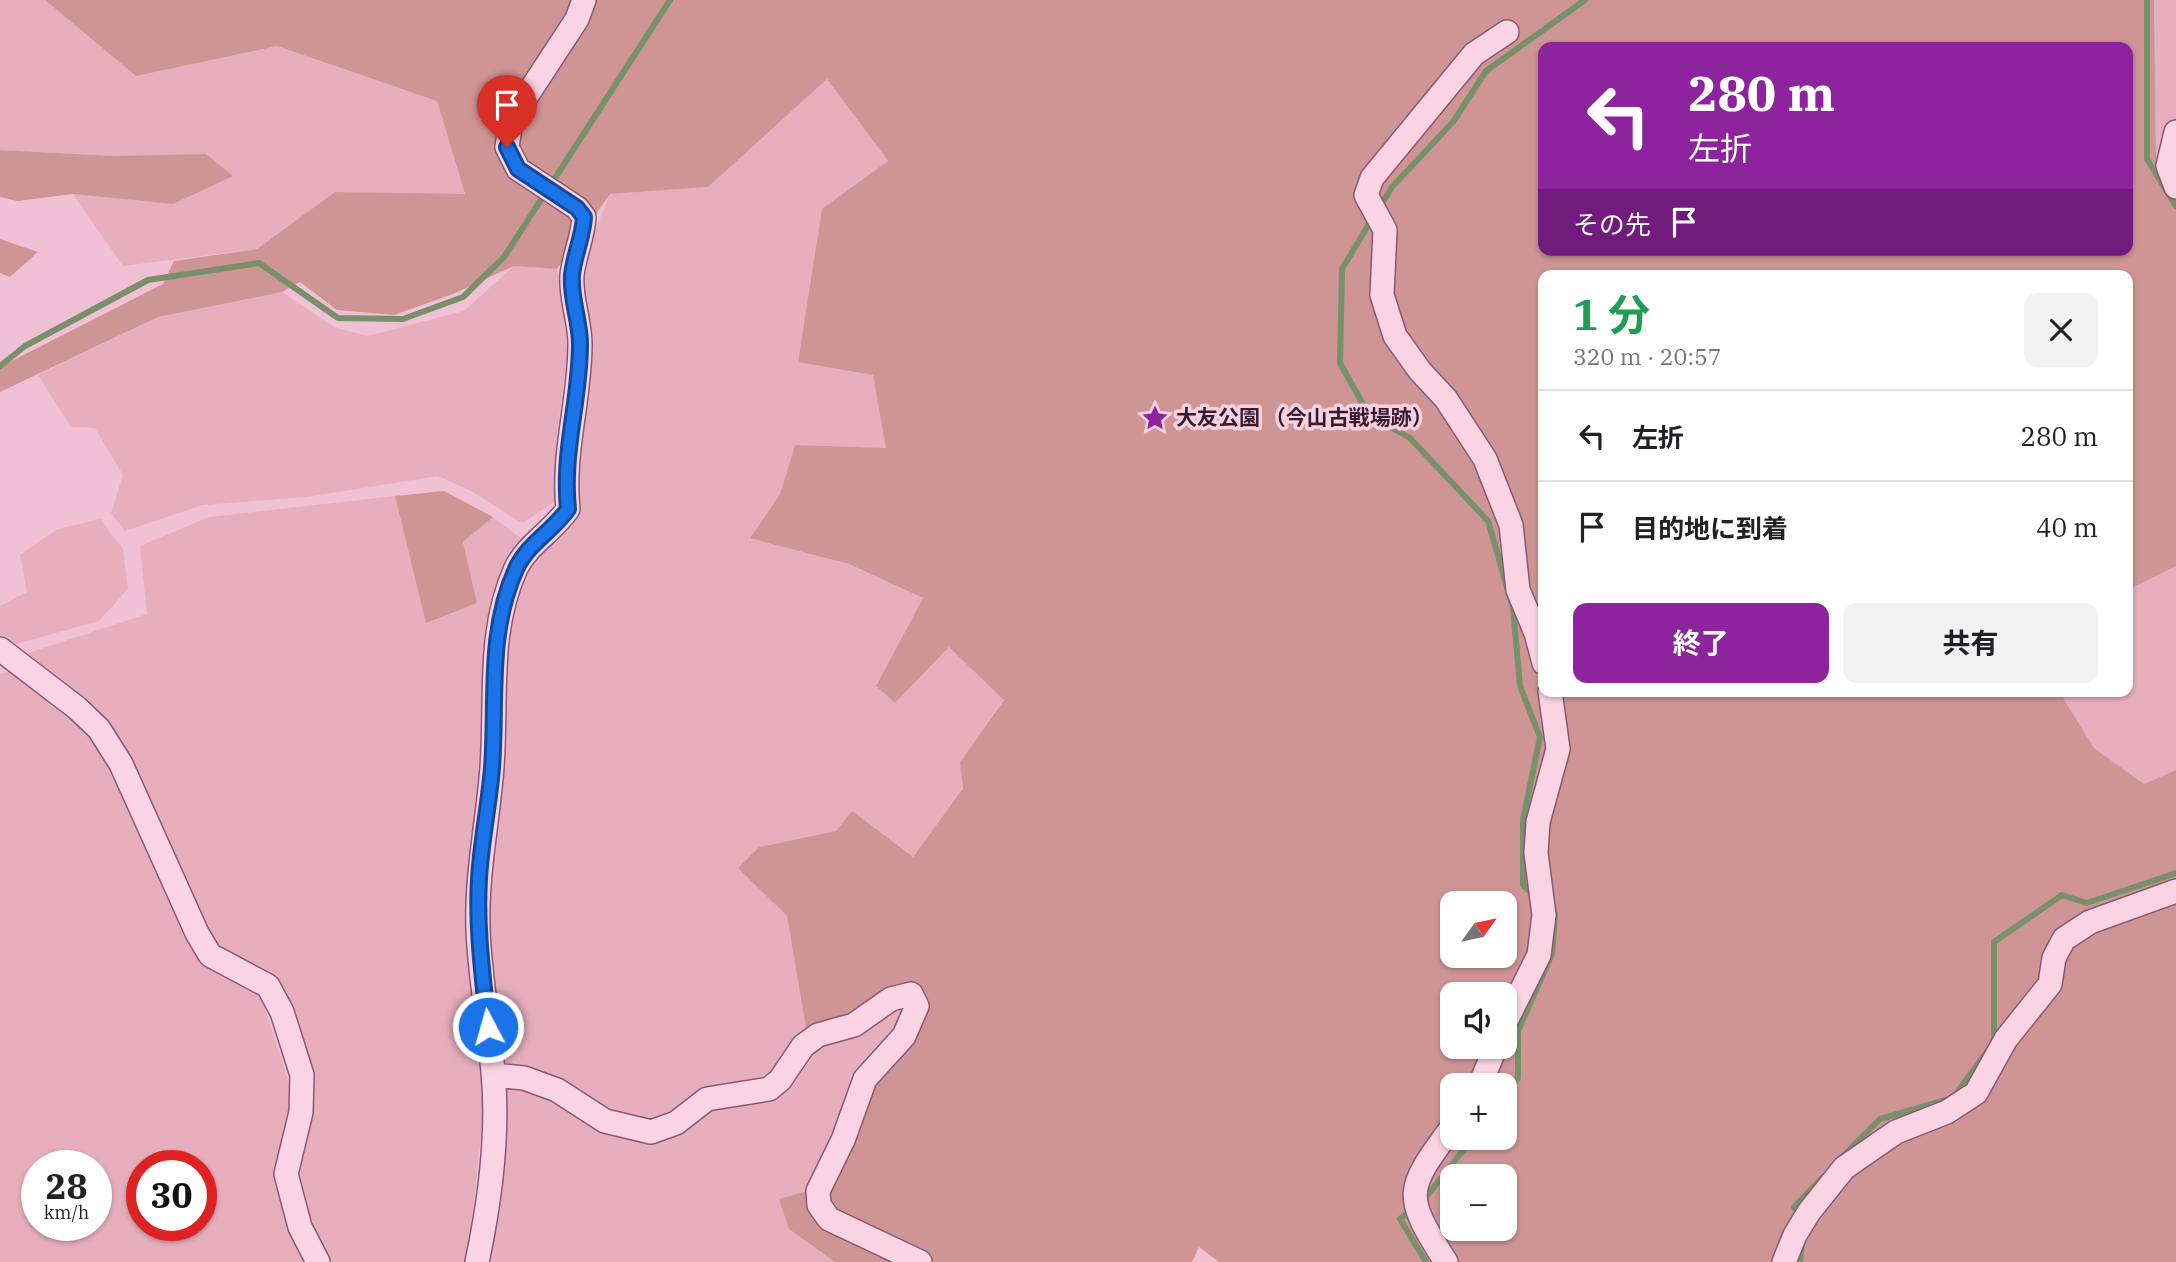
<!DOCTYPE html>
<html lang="ja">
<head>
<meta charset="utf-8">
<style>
  :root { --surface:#fff; --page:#f2f2f2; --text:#202124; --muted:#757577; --line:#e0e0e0; --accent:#8e249d }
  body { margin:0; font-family:"IBM Plex Serif","Noto Sans JP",serif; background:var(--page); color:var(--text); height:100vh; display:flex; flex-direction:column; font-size:26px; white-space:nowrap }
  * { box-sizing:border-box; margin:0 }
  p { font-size:23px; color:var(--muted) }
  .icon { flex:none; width:38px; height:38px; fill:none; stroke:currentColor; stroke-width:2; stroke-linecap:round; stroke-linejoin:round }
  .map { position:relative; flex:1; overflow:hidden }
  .details { position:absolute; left:1538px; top:270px; width:595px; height:427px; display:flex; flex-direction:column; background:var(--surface); border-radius:14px; box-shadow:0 2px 5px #0004 }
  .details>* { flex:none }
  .guide { position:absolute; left:1538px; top:42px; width:595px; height:214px; border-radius:14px; box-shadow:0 2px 5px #0004; background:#8e249d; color:#fff; overflow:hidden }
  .needle { width:46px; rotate:57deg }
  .controls { position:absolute; left:1440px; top:891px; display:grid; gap:14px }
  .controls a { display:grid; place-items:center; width:77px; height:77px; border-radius:14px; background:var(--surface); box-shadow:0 2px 5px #0004; font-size:35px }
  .speed { position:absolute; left:21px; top:1150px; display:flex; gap:14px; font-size:35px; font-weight:700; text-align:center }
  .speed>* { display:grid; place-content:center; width:91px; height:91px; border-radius:50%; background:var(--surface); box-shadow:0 2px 5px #0004; line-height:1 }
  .speed small { font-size:18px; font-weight:400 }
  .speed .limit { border:10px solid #d22; background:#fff; color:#111 }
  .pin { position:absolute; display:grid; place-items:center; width:60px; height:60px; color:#fff; margin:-72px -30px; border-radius:50% 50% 50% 0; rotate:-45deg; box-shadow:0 0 7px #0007 }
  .pin .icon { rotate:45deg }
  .me { position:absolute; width:77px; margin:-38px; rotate:354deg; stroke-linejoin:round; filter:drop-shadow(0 0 5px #0008) }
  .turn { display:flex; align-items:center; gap:24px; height:147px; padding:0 35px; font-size:32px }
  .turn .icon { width:91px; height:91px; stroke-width:2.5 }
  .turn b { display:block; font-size:49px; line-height:60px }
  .then { display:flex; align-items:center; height:66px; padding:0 35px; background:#0003; gap:14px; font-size:26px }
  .round { display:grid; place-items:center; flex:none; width:74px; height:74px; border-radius:14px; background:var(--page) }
  .head { display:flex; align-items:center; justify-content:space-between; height:119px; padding:0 35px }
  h1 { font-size:42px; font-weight:700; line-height:52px; color:#1e9e55 }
  .cta { display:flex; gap:14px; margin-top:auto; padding:14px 35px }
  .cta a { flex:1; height:80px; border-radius:14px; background:var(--accent); color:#fff; font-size:28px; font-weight:700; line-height:80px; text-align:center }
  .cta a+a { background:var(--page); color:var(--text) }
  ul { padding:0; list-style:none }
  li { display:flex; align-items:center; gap:21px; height:91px; padding:0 35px; border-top:2px solid var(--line) }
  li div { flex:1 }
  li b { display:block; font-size:26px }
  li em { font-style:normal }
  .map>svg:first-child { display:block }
  .farmland { fill:#e7aebd; fill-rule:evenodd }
  .green { fill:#cf9494; fill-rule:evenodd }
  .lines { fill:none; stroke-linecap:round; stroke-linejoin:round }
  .stream { stroke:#78916a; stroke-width:6 }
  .minor-casing { stroke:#8b5775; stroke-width:26 }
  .minor { stroke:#fbd4e4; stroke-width:23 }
  .route-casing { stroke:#114b97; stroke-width:18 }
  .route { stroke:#1a73e8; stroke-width:12 }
  .labels { text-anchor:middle; stroke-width:7; stroke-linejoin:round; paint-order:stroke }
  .poi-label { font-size:21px; font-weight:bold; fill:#3a1c2f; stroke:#f7d1e0; text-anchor:start }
</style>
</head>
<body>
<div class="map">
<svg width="2176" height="1262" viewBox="0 0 2176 1262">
  <rect width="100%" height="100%" fill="#f0c1d5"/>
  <!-- farmland -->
  <path class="farmland" d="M0,0h45l91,76 141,-30 160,55 28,94 -130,-3 -78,57 -134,17 -50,-72 100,10 33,-50 -94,2 -112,-6z
    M2154,0h22v199l-20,-44z
    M827,79l61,82 -66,49 -24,152 76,12 12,74 -91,-3 -15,49 -30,43 99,27 74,34 -47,88 19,17 54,-56 55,52 -44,63 3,25 -50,70 -77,-26 -77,16 -21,21 49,48 20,118 -35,48 -98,35 -36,9 -134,-62 -20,-140 16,-280 29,-83 44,-48 3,-236 34,-83 98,-7z
    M514,266l43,3 11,82 -11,83v66l-35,23 -51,-32 -33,-15 -131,21 -104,8 -78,26 -14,-18 12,-38 -28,-47 -24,-1 -33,-52 120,-58 124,-25 52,35 33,9 97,-25z
    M395,496l31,126 51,-19 -14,-61 30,-25 30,23 -35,95 -2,456 -19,171h-142l-32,-80 21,-104 -40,-103 -60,-24 -110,-226 -88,-68 131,-43 -7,-68 69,-29z
    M100,519l23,30 5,40 -29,32 -94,26 -5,-8v-33l27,-14 -7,-37 37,-26z
    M2176,566v204l-32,14 -50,-36 -35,-57h69v-101z
    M13,671l70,55 32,41 91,199 54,28 36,110 -19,65 33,93h-310v-588zM37,1166h59v59h-59zM142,1166h59v59h-59z
    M895,1005l14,3 -120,221 46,33h-349l17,-179 30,3 109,52 66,-35 74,-13 33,-44z"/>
  <!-- green -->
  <path class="green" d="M45,0h2109l2,155 20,44v367l-48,24v-315h-584v416h515l35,57 50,36 32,-14v492h-957l-20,-15 -7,15h-357l-46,-33 -10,-30 32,-9 57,-108 56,-83 -117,35 -20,-118 -49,-48 21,-21 77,-16 16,-20 61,46 50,-69 -3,-26 44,-62 -55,-53 -54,56 -19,-17 47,-88 -74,-34 -99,-26 30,-44 15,-49 91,3 -13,-73 -75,-13 24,-153 66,-48 -61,-82 -119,108 -98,7 -53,75 -43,-3 -61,28 -59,21 -57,-5 -37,-28 -18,10 -124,25 -158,75v-25l163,-83 11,-23 83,-12 78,-57 130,2 -28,-93 -160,-55 -141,30zM1544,47h584v203h-584zM1452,903h53v53h-53zM1452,994h53v52h-53zM1452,1085h53v53h-53zM1452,1176h53v52h-53z
    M0,150l112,6 94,-2 27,22 -60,28 -100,-10 -55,7 -18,-4z
    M0,239l38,13 -28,25 -10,-4z
    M444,491l49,26 -30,25 14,61 -51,20 -31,-127z"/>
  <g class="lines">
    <!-- stream -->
    <path class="stream" d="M2147,0v159l29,47
      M1380,207l12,-20 61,-65 33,-51 99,-71
      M1372,219l-30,50 -2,94 29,52 41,23 78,83 25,87 7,78 20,51 -17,83v65l12,11
      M0,366l25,-20 123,-66 111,-17 79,55 65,1 60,-22 41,-40 166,-257
      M1505,1095l13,-17v-47l34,-77 3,-40
      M1844,1155l36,-36 73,-21 41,-56v-100l68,-47 25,8 89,-30
      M1422,1202l51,-64
      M1413,1208l-13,11 26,43
      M1800,1217l-6,-10 28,-29
      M1800,1262l2,-18"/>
    <!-- minor casing -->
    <g class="minor-casing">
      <path id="minor" d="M1507,32l-33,22 -102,124 -6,17 19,35 -3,65 13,41 25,35 26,28 39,60 26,66 7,65 18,43 8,30
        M2176,132l-8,34 8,21
        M0,649l77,59 22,21 22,35 76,169 13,22 58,31 14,26 20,63 -1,37 -15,62 14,53 18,35
        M1505,1023l34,-68 5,-40 -8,-62 2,-31 20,-73 -8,-58
        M494,1075l30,3 33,12 48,31 46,11 25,-9 31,-24 62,-10 11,-9 23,-34 15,-11 36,-10 37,-26 20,-5 6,12 -13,30 -39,43 -22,61 -25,51 1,14 10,14 91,43
        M1480,1085l16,-39
        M477,1262c13,-61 22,-127 16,-190 -4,-47 -13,-94 -15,-142 -2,-55 10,-109 14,-163 5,-68 -5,-135 24,-199 12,-24 37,-37 52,-59 -6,-56 12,-109 12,-165 0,-23 -10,-47 -8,-69 2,-19 11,-38 12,-58l-7,-9 -59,-39 -11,-22 4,-27 66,-101 7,-19
        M1446,1262c-43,-68 -41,-71 6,-135
        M1784,1262l11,-27 14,-23 35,-44 52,-36 51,-20 29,-19 30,-54 44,-55 4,-26 10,-19 26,-17 86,-31"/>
    </g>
    <!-- minor -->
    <use href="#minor" class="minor"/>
  </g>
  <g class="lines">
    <!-- route casing -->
    <g class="route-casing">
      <path id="route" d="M488,1027c-5,-49 -12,-99 -9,-148 2,-37 10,-74 13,-111 5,-68 -5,-135 24,-199 11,-25 37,-38 52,-60 -6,-58 12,-108 12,-165 0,-23 -10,-47 -8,-69 2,-20 11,-38 12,-58l-7,-9 -59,-39 -11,-22"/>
    </g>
    <!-- route -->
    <use href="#route" class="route"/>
  </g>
  <!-- icons -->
  <defs>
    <g id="sight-bare" transform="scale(2.1)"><path d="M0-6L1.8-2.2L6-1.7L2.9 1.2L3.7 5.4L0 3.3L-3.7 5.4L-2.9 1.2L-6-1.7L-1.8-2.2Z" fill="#8e249d" stroke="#f7d1e0" stroke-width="2.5" paint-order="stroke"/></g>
  </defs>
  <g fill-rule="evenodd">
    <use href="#sight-bare" x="1155" y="418"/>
  </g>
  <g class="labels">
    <!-- poi labels -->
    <g class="poi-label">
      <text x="1176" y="425">大友公園 （今山古戦場跡）</text>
    </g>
  </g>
</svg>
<div class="controls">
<a><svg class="needle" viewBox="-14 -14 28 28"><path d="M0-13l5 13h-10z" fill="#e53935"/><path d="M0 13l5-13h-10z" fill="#757577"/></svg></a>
<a><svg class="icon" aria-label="sound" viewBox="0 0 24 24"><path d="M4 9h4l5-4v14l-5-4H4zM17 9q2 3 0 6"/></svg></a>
<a>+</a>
<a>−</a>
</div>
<div class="speed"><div>28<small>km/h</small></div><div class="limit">30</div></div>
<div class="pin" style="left:507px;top:147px;background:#d93025"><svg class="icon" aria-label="arrive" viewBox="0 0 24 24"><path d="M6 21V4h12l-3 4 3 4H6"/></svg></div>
<svg class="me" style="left:488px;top:1027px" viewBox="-20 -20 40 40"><circle r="17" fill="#1a73e8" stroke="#fff" stroke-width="3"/><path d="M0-11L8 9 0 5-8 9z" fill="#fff"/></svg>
<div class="guide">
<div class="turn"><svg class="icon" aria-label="left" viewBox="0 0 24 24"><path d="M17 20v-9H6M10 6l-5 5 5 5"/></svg><div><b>280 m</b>左折</div></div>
<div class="then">その先<svg class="icon" aria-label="arrive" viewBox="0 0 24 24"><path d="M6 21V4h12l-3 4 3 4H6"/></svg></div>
</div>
<section class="details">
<div class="head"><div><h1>1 分</h1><p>320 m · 20:57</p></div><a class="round"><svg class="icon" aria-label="close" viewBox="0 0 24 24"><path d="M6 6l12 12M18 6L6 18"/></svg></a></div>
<ul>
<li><svg class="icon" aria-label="left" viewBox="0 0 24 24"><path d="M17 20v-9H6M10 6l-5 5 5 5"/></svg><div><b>左折</b></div><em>280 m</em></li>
<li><svg class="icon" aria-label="arrive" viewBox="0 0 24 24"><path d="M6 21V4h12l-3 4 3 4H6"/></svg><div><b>目的地に到着</b></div><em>40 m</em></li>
</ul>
<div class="cta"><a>終了</a><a>共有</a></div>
</section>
</div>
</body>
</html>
